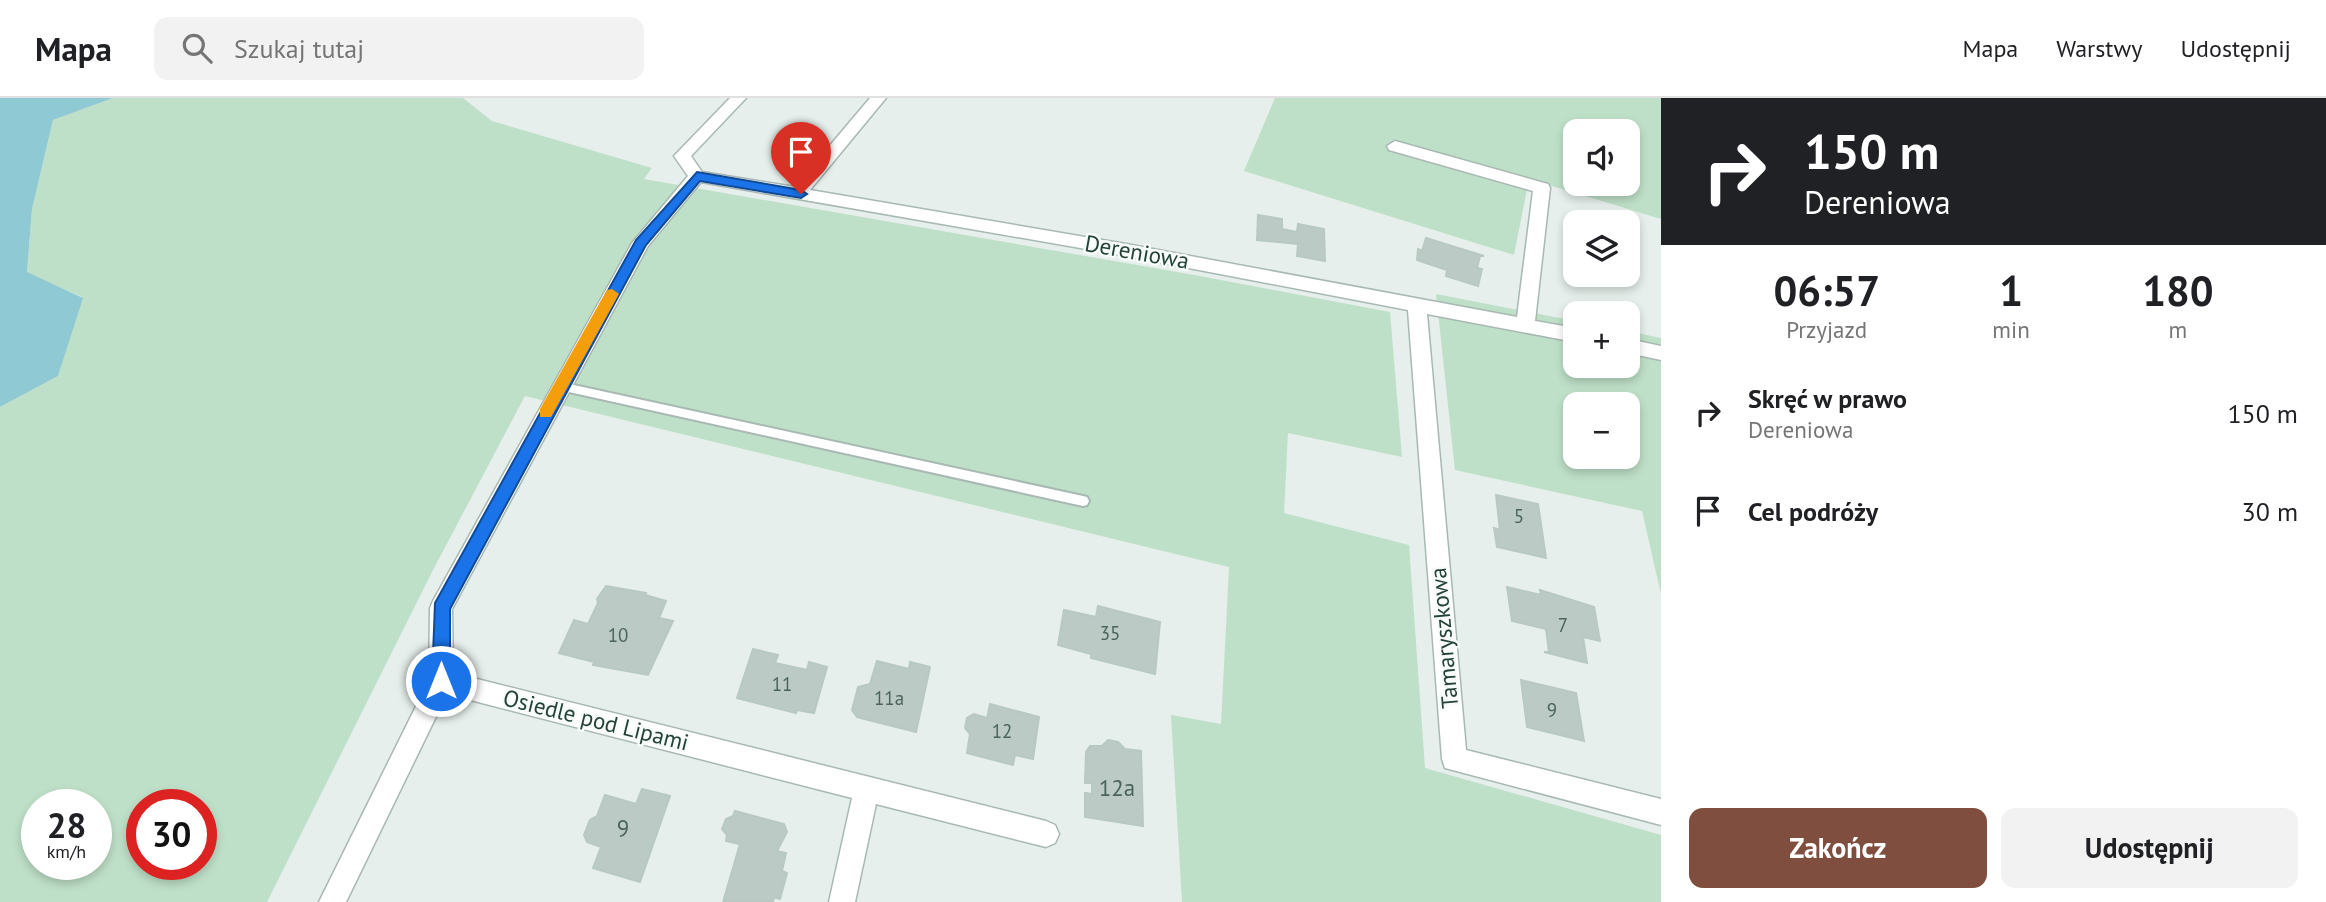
<!DOCTYPE html>
<html lang="pl">
<head>
<meta charset="utf-8">
<style>
  :root { --surface:#fff; --page:#f2f2f2; --text:#202124; --muted:#757577; --line:#e0e0e0; --accent:#7f4e3f }
  body { margin:0; font-family:"PT Sans",sans-serif; background:var(--page); color:var(--text); height:100vh; display:flex; flex-direction:column; font-size:26px; white-space:nowrap }
  * { box-sizing:border-box; margin:0 }
  p { font-size:23px; color:var(--muted) }
  .icon { flex:none; width:38px; height:38px; fill:none; stroke:currentColor; stroke-width:2; stroke-linecap:round; stroke-linejoin:round }
  .map { position:relative; flex:1; overflow:hidden }
  .sheet { display:flex; flex-direction:column; background:var(--surface); width:665px }
  .sheet>* { flex:none }
  .guide { background:#202124; color:#fff; overflow:hidden }
  .buttons { position:absolute; left:1563px; top:21px; display:grid; gap:14px }
  .buttons a { display:grid; place-items:center; width:77px; height:77px; border-radius:14px; background:var(--surface); box-shadow:0 4px 10px #0003; font-size:35px }
  .speed { position:absolute; left:21px; top:691px; display:flex; gap:14px; font-size:35px; font-weight:700; text-align:center }
  .speed>* { display:grid; place-content:center; width:91px; height:91px; border-radius:50%; background:var(--surface); box-shadow:0 4px 10px #0003; line-height:1 }
  .speed small { font-size:18px; font-weight:400 }
  .speed .limit { border:10px solid #d22; background:#fff; color:#111 }
  .pin { position:absolute; display:grid; place-items:center; width:60px; height:60px; color:#fff; margin:-72px -30px; border-radius:50% 50% 50% 0; rotate:-45deg; box-shadow:0 0 7px #0007 }
  .pin .icon { rotate:45deg }
  .me { position:absolute; width:77px; margin:-38px; rotate:0deg; stroke-linejoin:round; filter:drop-shadow(0 0 5px #0008) }
  .turn { display:flex; align-items:center; gap:24px; height:147px; padding:0 28px; font-size:32px }
  .turn .icon { width:91px; height:91px; stroke-width:2.5 }
  .turn b { display:block; font-size:49px; line-height:60px }
  .eta { display:flex; justify-content:space-evenly; align-items:center; height:119px; text-align:center }
  .eta b { font-size:42px; font-weight:700; line-height:49px }
  .button { display:flex; gap:14px; margin-top:auto; padding:14px 28px }
  .button a { flex:1; height:80px; border-radius:14px; background:var(--accent); color:#fff; font-size:28px; font-weight:700; line-height:80px; text-align:center }
  .button a+a { background:var(--page); color:var(--text) }
  ul { padding:0; list-style:none }
  li { display:flex; align-items:center; gap:21px; height:98px; padding:0 28px }
  li div { flex:1 }
  li b { display:block; font-size:26px }
  li em { font-style:normal }
  header { display:flex; align-items:center; gap:42px; box-sizing:border-box; height:98px; padding:0 35px; background:var(--surface); border-bottom:2px solid var(--line) }
  header strong { font-size:33px }
  nav { display:flex; gap:38px; margin-inline-start:auto; font-size:24px }
  .search { width:490px; height:63px; background:var(--page); display:flex; align-items:center; gap:18px; box-sizing:border-box; padding:0 24px; border-radius:14px; color:var(--muted); font-size:26px }
  main { display:flex; flex:1; min-height:0 }
  .map>svg:first-child { display:block }
  .green { fill:#bfe0c8; fill-rule:evenodd }
  .water { fill:#8ec9d4 }
  .building { fill:#bbcac4; stroke:#b8c9c2; stroke-width:2 }
  .lines { fill:none; stroke-linecap:round; stroke-linejoin:round }
  .lane-casing { stroke:#a8b8b2; stroke-width:4 }
  .street-casing { stroke:#a8b8b2; stroke-width:3 }
  .lane { fill:#fff; fill-rule:evenodd }
  .street { fill:#fff; fill-rule:evenodd }
  .route { fill:#1a73e8; stroke:#114b97; stroke-width:2 }
  .slow { fill:#f59e0b }
  .labels { text-anchor:middle; stroke-width:5; stroke-linejoin:round; paint-order:stroke }
  .number-label { font-size:19px; fill:#4a645c }
  .street-label { font-size:23px; fill:#24423a; stroke:#f7fbf9 }
  .near-number-label { font-size:23px; fill:#4a645c }
</style>
</head>
<body>
<header>
<strong>Mapa</strong>
<div class="search"><svg class="icon" aria-label="search" viewBox="0 0 24 24"><circle cx="10" cy="10" r="6"/><path d="M15 15l6 6"/></svg>Szukaj tutaj</div>
<nav><a>Mapa</a><a>Warstwy</a><a>Udostępnij</a></nav>
</header>
<main>
<div class="map">
<svg width="1661" height="804" viewBox="0 0 1661 804">
  <rect width="100%" height="100%" fill="#e6efeb"/>
  <!-- green -->
  <path class="green" d="M113,0h350l29,23 160,47 -8,11 556,97 190,36 12,145 -114,-24 -4,80 125,32 16,223 236,67v67h-479l-11,-187 50,9 8,-157 -704,-171 -92,174 -166,332h-267v-495l58,-31 24,-79 -55,-24 5,-64 21,-89zM37,707h59v59h-59zM142,707h59v59h-59z
    M1275,0h386v121l-132,-40 -15,76 -270,-84zM1575,33h53v53h-53z
    M1436,196l139,27v45h53v-35l33,7v256l-19,-83 -187,-41zM1575,306h53v53h-53z"/>
  <!-- water -->
  <path class="water" d="M0,0h113l-60,22 -21,89 -5,63 56,26 -25,78 -58,31z"/>
  <!-- building -->
  <path class="building" d="M1258,117l24,4v10l15,3 1,-8 26,5 1,32 -28,-5 1,-12 -41,-4z
    M1426,140l58,18h-4l-3,12 5,1 -4,17 -32,-10 1,-6 -30,-10 1,-11 4,2z
    M1496,397l42,9 8,54 -49,-11 -3,-19 6,2z
    M606,488l40,7 -1,2 21,6 -7,17 14,3 -25,54 -55,-10 1,-3 -35,-9 15,-33 14,4 10,-21 -1,-4z
    M1507,489l34,8 -1,-5 54,17 6,34 -17,-4 4,26 -43,-11h5l-3,-23 -34,-8z
    M1098,508l62,16 -5,52 -64,-16v-4l-33,-9 6,-35 32,7z
    M753,551l25,6 -3,8 32,7 2,-8 18,5 -13,46 -17,-3 -1,3 -59,-15z
    M877,563l32,8 1,-7 20,5 -14,65 -59,-15 -5,-7 6,-23 12,-3z
    M1521,582l55,13 8,48 -57,-14z
    M990,606l49,13 -6,42 -18,-4 -2,10 -46,-12 3,-19 -5,-6 2,-10 7,-4 13,4z
    M1108,642l10,2 7,7 16,2 2,75 -58,-9v-24l7,1v-11h-7l1,-31 4,-6h12z
    M642,691l28,7 -30,86 -47,-14 8,-21 -14,-5 -3,-7 6,-15 7,-4 8,-21 31,9z
    M735,713l49,13 3,8 -10,19 9,2 -4,18 5,2 -7,26 -6,-2 -1,5h-50l17,-58 -14,-3 1,-6 -5,-6 4,-10 7,-3z"/>
  <g class="lines">
    <!-- lane casing -->
    <g class="lane-casing">
      <path id="lane" d="M560,284l523,114 4,1 2,4 -2,4 -4,1 -523,-116 -6,-4z"/>
    </g>
    <!-- street casing -->
    <g class="street-casing">
      <path id="street" d="M730,0h16l-55,58 11,16 93,15 75,-89h16l-76,92 316,54 391,73 16,-126 -144,-41 -2,-4 8,-5 153,43 2,4 -15,133 40,7v14l-148,-28 39,436 195,49v26l-216,-57 -3,-9 -34,-449 -282,-54 -425,-74 -53,64 -196,363 1,64 593,148 9,4 4,9 -4,9 -9,4 -170,-43 -21,98h-26l23,-104 -405,-104 -101,208h-27l110,-222 1,-72 3,-7 199,-358 56,-67 -14,-20z
        M1628,241l33,7v14l-33,-7z"/>
    </g>
    <!-- lane -->
    <use href="#lane" class="lane"/>
    <!-- street -->
    <use href="#street" class="street"/>
  </g>
  <!-- route -->
  <path class="route" d="M697,74l104,18 6,4 -6,4 -101,-17 -54,64 -196,364v72l-2,6 -7,3 -6,-3 -3,-6 3,-78 201,-363z"/>
  <!-- slow -->
  <path class="slow" d="M612,191l7,5 -68,123h-11v-8l67,-119z"/>
  <g class="labels">
    <!-- number labels -->
    <g class="number-label">
      <text x="1519" y="425">5</text>
      <text x="1563" y="534">7</text>
      <text x="1110" y="542">35</text>
      <text x="618" y="544">10</text>
      <text x="782" y="593">11</text>
      <text x="889" y="607">11a</text>
      <text x="1552" y="619">9</text>
      <text x="1002" y="640">12</text>
    </g>
    <!-- street labels -->
    <g class="street-label">
      <text transform="translate(1137 154) rotate(10)" y="8">Dereniowa</text>
      <text transform="translate(1444 540) rotate(-95)" y="8">Tamaryszkowa</text>
      <text transform="translate(596 622) rotate(14)" y="8">Osiedle pod Lipami</text>
    </g>
    <!-- near-number labels -->
    <g class="near-number-label">
      <text x="1117" y="698">12a</text>
      <text x="623" y="738">9</text>
    </g>
  </g>
</svg>
<div class="buttons">
<a><svg class="icon" aria-label="sound" viewBox="0 0 24 24"><path d="M4 9h4l5-4v14l-5-4H4zM17 9q2 3 0 6"/></svg></a>
<a><svg class="icon" aria-label="layers" viewBox="0 0 24 24"><path d="M12 4l9 5-9 5-9-5zM3 14l9 5 9-5"/></svg></a>
<a>+</a>
<a>−</a>
</div>
<div class="speed"><div>28<small>km/h</small></div><div class="limit">30</div></div>
<div class="pin" style="left:801px;top:96px;background:#d93025"><svg class="icon" aria-label="arrive" viewBox="0 0 24 24"><path d="M6 21V4h12l-3 4 3 4H6"/></svg></div>
<svg class="me" style="left:441px;top:583px" viewBox="-20 -20 40 40"><circle r="17" fill="#1a73e8" stroke="#fff" stroke-width="3"/><path d="M0-11L8 9 0 5-8 9z" fill="#fff"/></svg>
</div>
<section class="sheet">
<div class="guide">
<div class="turn"><svg class="icon" aria-label="right" viewBox="0 0 24 24"><path d="M7 20v-9h11M14 6l5 5-5 5"/></svg><div><b>150 m</b>Dereniowa</div></div>
</div>
<div class="eta">
<div><b>06:57</b><p>Przyjazd</p></div>
<div><b>1</b><p>min</p></div>
<div><b>180</b><p>m</p></div>
</div>
<ul>
<li><svg class="icon" aria-label="right" viewBox="0 0 24 24"><path d="M7 20v-9h11M14 6l5 5-5 5"/></svg><div><b>Skręć w prawo</b><p>Dereniowa</p></div><em>150 m</em></li>
<li><svg class="icon" aria-label="arrive" viewBox="0 0 24 24"><path d="M6 21V4h12l-3 4 3 4H6"/></svg><div><b>Cel podróży</b></div><em>30 m</em></li>
</ul>
<div class="button"><a>Zakończ</a><a>Udostępnij</a></div>
</section>
</main>
</body>
</html>
